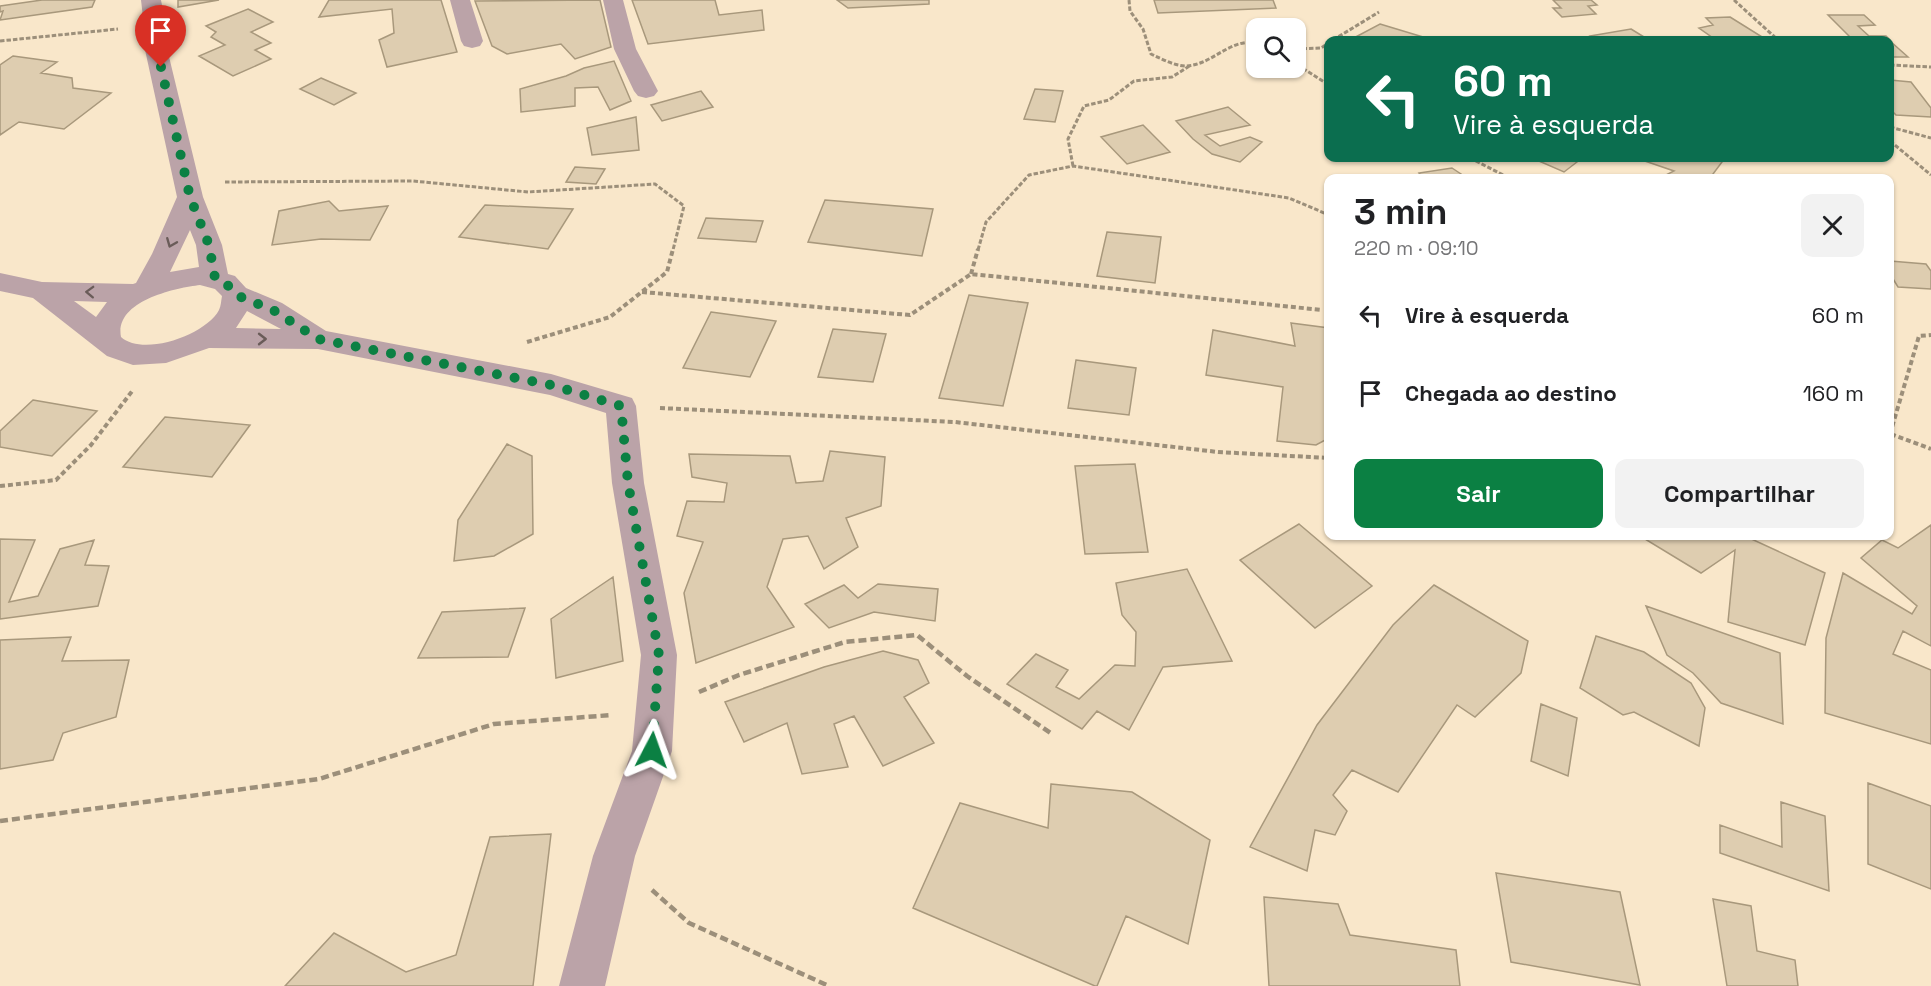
<!DOCTYPE html>
<html lang="pt">
<head>
<meta charset="utf-8">
<style>
  :root { --surface:#fff; --page:#f2f2f2; --text:#202124; --muted:#757577; --accent:#0b8043 }
  body { margin:0; font-family:"Space Grotesk",sans-serif; background:var(--page); color:var(--text); height:100vh; display:flex; flex-direction:column; font-size:22px; white-space:nowrap }
  * { box-sizing:border-box; margin:0 }
  p { font-size:20px; color:var(--muted) }
  .icon { flex:none; width:33px; height:33px; fill:none; stroke:currentColor; stroke-width:2; stroke-linecap:round; stroke-linejoin:round }
  .map { position:relative; flex:1; overflow:hidden }
  .sheet { position:absolute; left:1324px; top:174px; width:570px; height:366px; display:flex; flex-direction:column; background:var(--surface); border-radius:12px; box-shadow:0 2px 4px #0004 }
  .sheet>* { flex:none }
  .hud { position:absolute; left:1324px; top:36px; width:570px; height:126px; border-radius:12px; box-shadow:0 2px 4px #0004; background:#0b6e4f; color:#fff; overflow:hidden }
  .fabs { position:absolute; left:1246px; top:18px; display:grid; gap:12px }
  .fabs a { display:grid; place-items:center; width:60px; height:60px; border-radius:12px; background:var(--surface); box-shadow:0 2px 4px #0004; font-size:30px }
  .pin { position:absolute; display:grid; place-items:center; width:51px; height:51px; color:#fff; margin:-62px -26px; border-radius:50% 50% 50% 0; rotate:-45deg; box-shadow:0 0 6px #0007 }
  .pin .icon { rotate:45deg }
  .me { position:absolute; width:66px; margin:-33px; rotate:4deg; stroke-linejoin:round; filter:drop-shadow(0 0 4px #0008) }
  .turn { display:flex; align-items:center; gap:21px; height:126px; padding:0 30px; font-size:27px }
  .turn .icon { width:78px; height:78px; stroke-width:2.5 }
  .turn b { display:block; font-size:42px; line-height:51px }
  .round { display:grid; place-items:center; flex:none; width:63px; height:63px; border-radius:12px; background:var(--page) }
  .overview { display:flex; align-items:center; justify-content:space-between; height:102px; padding:0 30px }
  h1 { font-size:36px; font-weight:800; line-height:45px }
  .cta { display:flex; gap:12px; margin-top:auto; padding:12px 30px }
  .cta a { flex:1; height:69px; border-radius:12px; background:var(--accent); color:#fff; font-size:24px; font-weight:800; line-height:69px; text-align:center }
  .cta a+a { background:var(--page); color:var(--text) }
  ul { padding:0; list-style:none }
  li { display:flex; align-items:center; gap:18px; height:78px; padding:0 30px }
  li div { flex:1 }
  li b { display:block; font-size:22px }
  li em { font-style:normal }
  .map>svg:first-child { display:block }
  .building { fill:#decdb0; stroke:#a8987c; stroke-width:1.5 }
  .lines { fill:none; stroke-linecap:round; stroke-linejoin:round }
  .path-far2 { stroke:#9c8f7a; stroke-width:3; stroke-dasharray:4.5 2; stroke-linecap:butt }
  .path-far1 { stroke:#9c8f7a; stroke-width:4; stroke-dasharray:5 3; stroke-linecap:butt }
  .path { stroke:#9c8f7a; stroke-width:4.5; stroke-dasharray:8 4; stroke-linecap:butt }
  .minor { fill:#bba3a8; fill-rule:evenodd }
  .oneway { stroke:#6a5c59 }
  .route { stroke:#0b8043; stroke-width:10; stroke-dasharray:0 18 }
</style>
</head>
<body>
<div class="map">
<svg width="1931" height="986" viewBox="0 0 1931 986">
  <rect width="100%" height="100%" fill="#f9e7ca"/>
  <!-- building -->
  <path class="building" d="M42,0h53l-3,7 -92,13 3,-9 -3,1v-6z
    M178,0h41l-41,7z
    M329,0h112l16,52 -70,15 -8,-27 15,-7 -2,-24 -73,8z
    M600,0l11,47 -36,12 -14,-15 -54,10 -15,-8 -17,-45z
    M632,0h83l4,15 43,-5 2,20 -116,14z
    M837,0h92v4l-81,4z
    M1154,0h119l3,8 -118,5z
    M1553,0h38l6,5 -9,1 8,8 -34,3 -9,-9h8z
    M248,9l25,13 -22,10 20,11 -16,7 16,9 -38,17 -34,-20 26,-11 -14,-8 5,-5 -10,-6z
    M1828,15h36l11,10 -17,1 11,10h17l4,4h-37z
    M1730,17l37,23h-51l-17,-12 14,-3 -7,-7z
    M1380,24l53,16h-83z
    M1631,29l18,11h-55l-4,-4z
    M1890,41l18,16h-18z
    M13,56l44,6 -16,11 31,5 1,10 38,5 -47,36 -45,-7 -19,13v-70z
    M614,61l17,40 -21,9 -12,-23 -23,1v18l-54,6 -1,-23 46,-13 18,-8z
    M321,78l35,15 -22,12 -34,-16z
    M1890,80l21,2 20,26v9l-35,-2 -6,-6z
    M1035,89l28,2 -8,31 -31,-3z
    M701,91l12,16 -51,14 -11,-16z
    M1228,107l22,18 -45,10 15,11 30,-9 12,5 -22,20 -28,-8 -19,-15 -17,-18z
    M636,117l3,33 -47,5 -5,-27z
    M1143,125l27,27 -43,12 -26,-27z
    M1532,158h36l9,4 -13,10z
    M1636,158h89l-15,20h-50l14,-7z
    M575,167l30,2 -9,15 -30,-2z
    M1452,168l15,10h-44l-4,-5z
    M825,200l108,9 -11,47 -114,-14z
    M329,201l10,10 49,-5 -18,34 -49,-1 -49,6 7,-34z
    M485,205l88,4 -25,40 -89,-12z
    M706,218l57,3 -7,21 -58,-4z
    M1107,232l54,5 -6,46 -58,-7z
    M1890,261l36,3 5,7v18l-33,-2 -8,-13z
    M969,295l59,8 -25,103 -64,-8z
    M711,312l65,9 -26,56 -67,-9z
    M1291,323l38,5v110l-13,7 -39,-4 6,-54 -77,-12 7,-45 82,16z
    M833,329l53,5 -13,48 -55,-5z
    M1076,360l60,8 -7,47 -61,-7z
    M33,400l64,11 -45,45 -52,-9v-16z
    M165,417l85,8 -38,52 -89,-10z
    M507,444l25,12 1,78 -39,22 -40,5 4,-41z
    M830,451l55,6 -4,49 -35,12 12,29 -34,22 -16,-33 -25,3 -16,48 27,40 -98,36 -12,-70 19,-51 -26,-6 10,-35 37,1 3,-19 -35,-6 -3,-23 101,2 6,27 27,-2z
    M1135,464l13,88 -63,2 -10,-88z
    M1299,524l73,62 -57,42 -75,-68z
    M1931,525v121l-28,-15 -10,23 38,16v74l-106,-31 1,-75 17,-65 69,41 5,-8 -56,-48 21,-18 16,8z
    M1640,536h105l80,37 -20,72 -77,-23 7,-72 -34,23z
    M0,539l35,1 -26,62 29,-6 22,-47 34,-9 -9,25 24,1 -11,40 -98,13z
    M1187,569l45,92 -69,6 -34,63 -32,-19 -15,18 -75,-45 29,-30 32,16 -12,17 23,12 36,-34 20,1 1,-34 -14,-17 -6,-32z
    M613,577l10,84 -67,17 -5,-59z
    M878,584l60,5 -3,32 -61,-9 -45,16 -24,-24 39,-19 14,13z
    M1434,585l94,56 -7,32 -46,44 -18,-12 -59,87 -46,-22 -19,25 14,16 -12,24 -20,-5 -8,41 -57,-24 67,-122 76,-100z
    M1646,606l134,47 3,71 -62,-21 -28,-30 -26,-18z
    M525,608l-17,49 -90,1 24,-46z
    M1596,636l48,16 47,31 14,25 -6,38 -65,-34 -11,3 -43,-27z
    M71,637l-9,24 67,-1 -13,57 -53,16 -10,27 -53,9v-129z
    M883,651l35,9 11,23 -25,14 30,46 -51,23 -29,-50 -20,8 14,43 -46,7 -15,-51 -43,19 -19,-40 99,-35z
    M1541,704l36,14 -9,58 -37,-15z
    M1868,783l63,23v83l-63,-25z
    M1051,784l81,8 78,48 -22,104 -62,-28 -29,70h-2l-182,-78 47,-105 88,25z
    M1781,802l44,14 4,75 -109,-38v-28l62,22z
    M551,834l-18,152h-248l49,-53 72,39 50,-17 34,-118z
    M1496,873l124,19 20,93 -129,-23z
    M1264,897l74,7 12,31 106,15 4,36h-191z
    M1713,899l38,7 6,45 38,9 3,26h-71z"/>
  <g class="lines">
    <!-- path-far2 -->
    <path class="path-far2" d="M1129,0l1,11 13,18 8,25c11,5 23,12 36,12 26,-2 40,-26 70,-24
      M1734,0l44,40
      M1333,40l46,-28
      M0,41l118,-12
      M1296,49l25,-1 8,-5
      M1296,57l8,12 25,16
      M1890,65l41,2
      M1890,127l41,11
      M1890,141l41,34
      M1470,158l39,20
      M1073,166l-5,-27 16,-33 25,-6 25,-19 38,-4 19,-12
      M225,182l188,-1 115,11 127,-8 29,22 -11,44
      M978,250l8,-28 43,-47 44,-9 216,32 40,17"/>
    <!-- path-far1 -->
    <path class="path-far1" d="M971,274l7,-25
      M642,292l268,23 61,-41 351,36
      M527,342l83,-25 57,-45 6,-23
      M660,408l295,14 263,30 111,6
      M1890,434l29,-98 12,-1
      M1891,434l40,15
      M0,486l56,-6 35,-35 42,-55"/>
    <!-- path -->
    <path class="path" d="M699,692l40,-17 106,-33 72,-7 50,41 85,58
      M0,821l319,-42 175,-55 118,-9
      M652,890l37,33 140,63"/>
    <!-- minor -->
    <path class="minor" d="M141,0h20l5,26 -2,10 39,161 19,48 6,29 7,2 11,12 36,15 44,28 225,43 81,24 4,8 8,77 33,172 -5,96 -37,105 -30,130h-46l34,-130 39,-105 9,-96 -29,-172 -6,-70 -56,-18 -232,-46 -109,-1 -43,15 -33,2 -26,-9 -74,-58 -33,-7v-18l42,9 91,2 3,-1 16,-29 25,-57 -35,-161 2,-10zM190,230l6,15 3,22 -29,5zM200,285l15,4 7,7c-1,5 -1,10 -3,14 -13,25 -76,47 -98,27 -7,-36 54,-49 79,-52zM74,301l33,1 -11,15zM247,311l34,18 -45,-1z
      M450,0h20l13,41 -3,5 -8,2 -8,-2 -3,-5z
      M603,0h20l13,49 22,42 -4,5 -8,2 -8,-2 -4,-5 -20,-42z"/>
  </g>
  <!-- one-way arrows -->
  <defs><path id="oneway-chevron" d="M-2-3.5L2.5 0L-2 3.5" fill="none" stroke-width="1.6" stroke-linecap="round" stroke-linejoin="round" transform="scale(1.5)"/></defs>
  <g class="oneway">
    <use href="#oneway-chevron" transform="translate(171 243) rotate(112)"/>
    <use href="#oneway-chevron" transform="translate(90 292) rotate(-178)"/>
    <use href="#oneway-chevron" transform="translate(262 339)"/>
  </g>
  <g class="lines">
    <!-- route -->
    <path class="route" d="M161,67l29,130 19,48 6,33 10,4 11,13 37,15 45,29 233,46 70,21 7,77 31,172 -7,95"/>
  </g>
</svg>
<div class="fabs">
<a><svg class="icon" aria-label="search" viewBox="0 0 24 24"><circle cx="10" cy="10" r="6"/><path d="M15 15l6 6"/></svg></a>
</div>
<div class="pin" style="left:161px;top:67px;background:#d93025"><svg class="icon" aria-label="arrive" viewBox="0 0 24 24"><path d="M6 21V4h12l-3 4 3 4H6"/></svg></div>
<svg class="me" style="left:652px;top:750px" viewBox="-20 -20 40 40"><path d="M0-17L14 15 0 8-14 15z" fill="#0b8043" stroke="#fff" stroke-width="4"/></svg>
<div class="hud">
<div class="turn"><svg class="icon" aria-label="left" viewBox="0 0 24 24"><path d="M17 20v-9H6M10 6l-5 5 5 5"/></svg><div><b>60 m</b>Vire à esquerda</div></div>
</div>
<section class="sheet">
<div class="overview"><div><h1>3 min</h1><p>220 m · 09:10</p></div><a class="round"><svg class="icon" aria-label="close" viewBox="0 0 24 24"><path d="M6 6l12 12M18 6L6 18"/></svg></a></div>
<ul>
<li><svg class="icon" aria-label="left" viewBox="0 0 24 24"><path d="M17 20v-9H6M10 6l-5 5 5 5"/></svg><div><b>Vire à esquerda</b></div><em>60 m</em></li>
<li><svg class="icon" aria-label="arrive" viewBox="0 0 24 24"><path d="M6 21V4h12l-3 4 3 4H6"/></svg><div><b>Chegada ao destino</b></div><em>160 m</em></li>
</ul>
<div class="cta"><a>Sair</a><a>Compartilhar</a></div>
</section>
</div>
</body>
</html>
